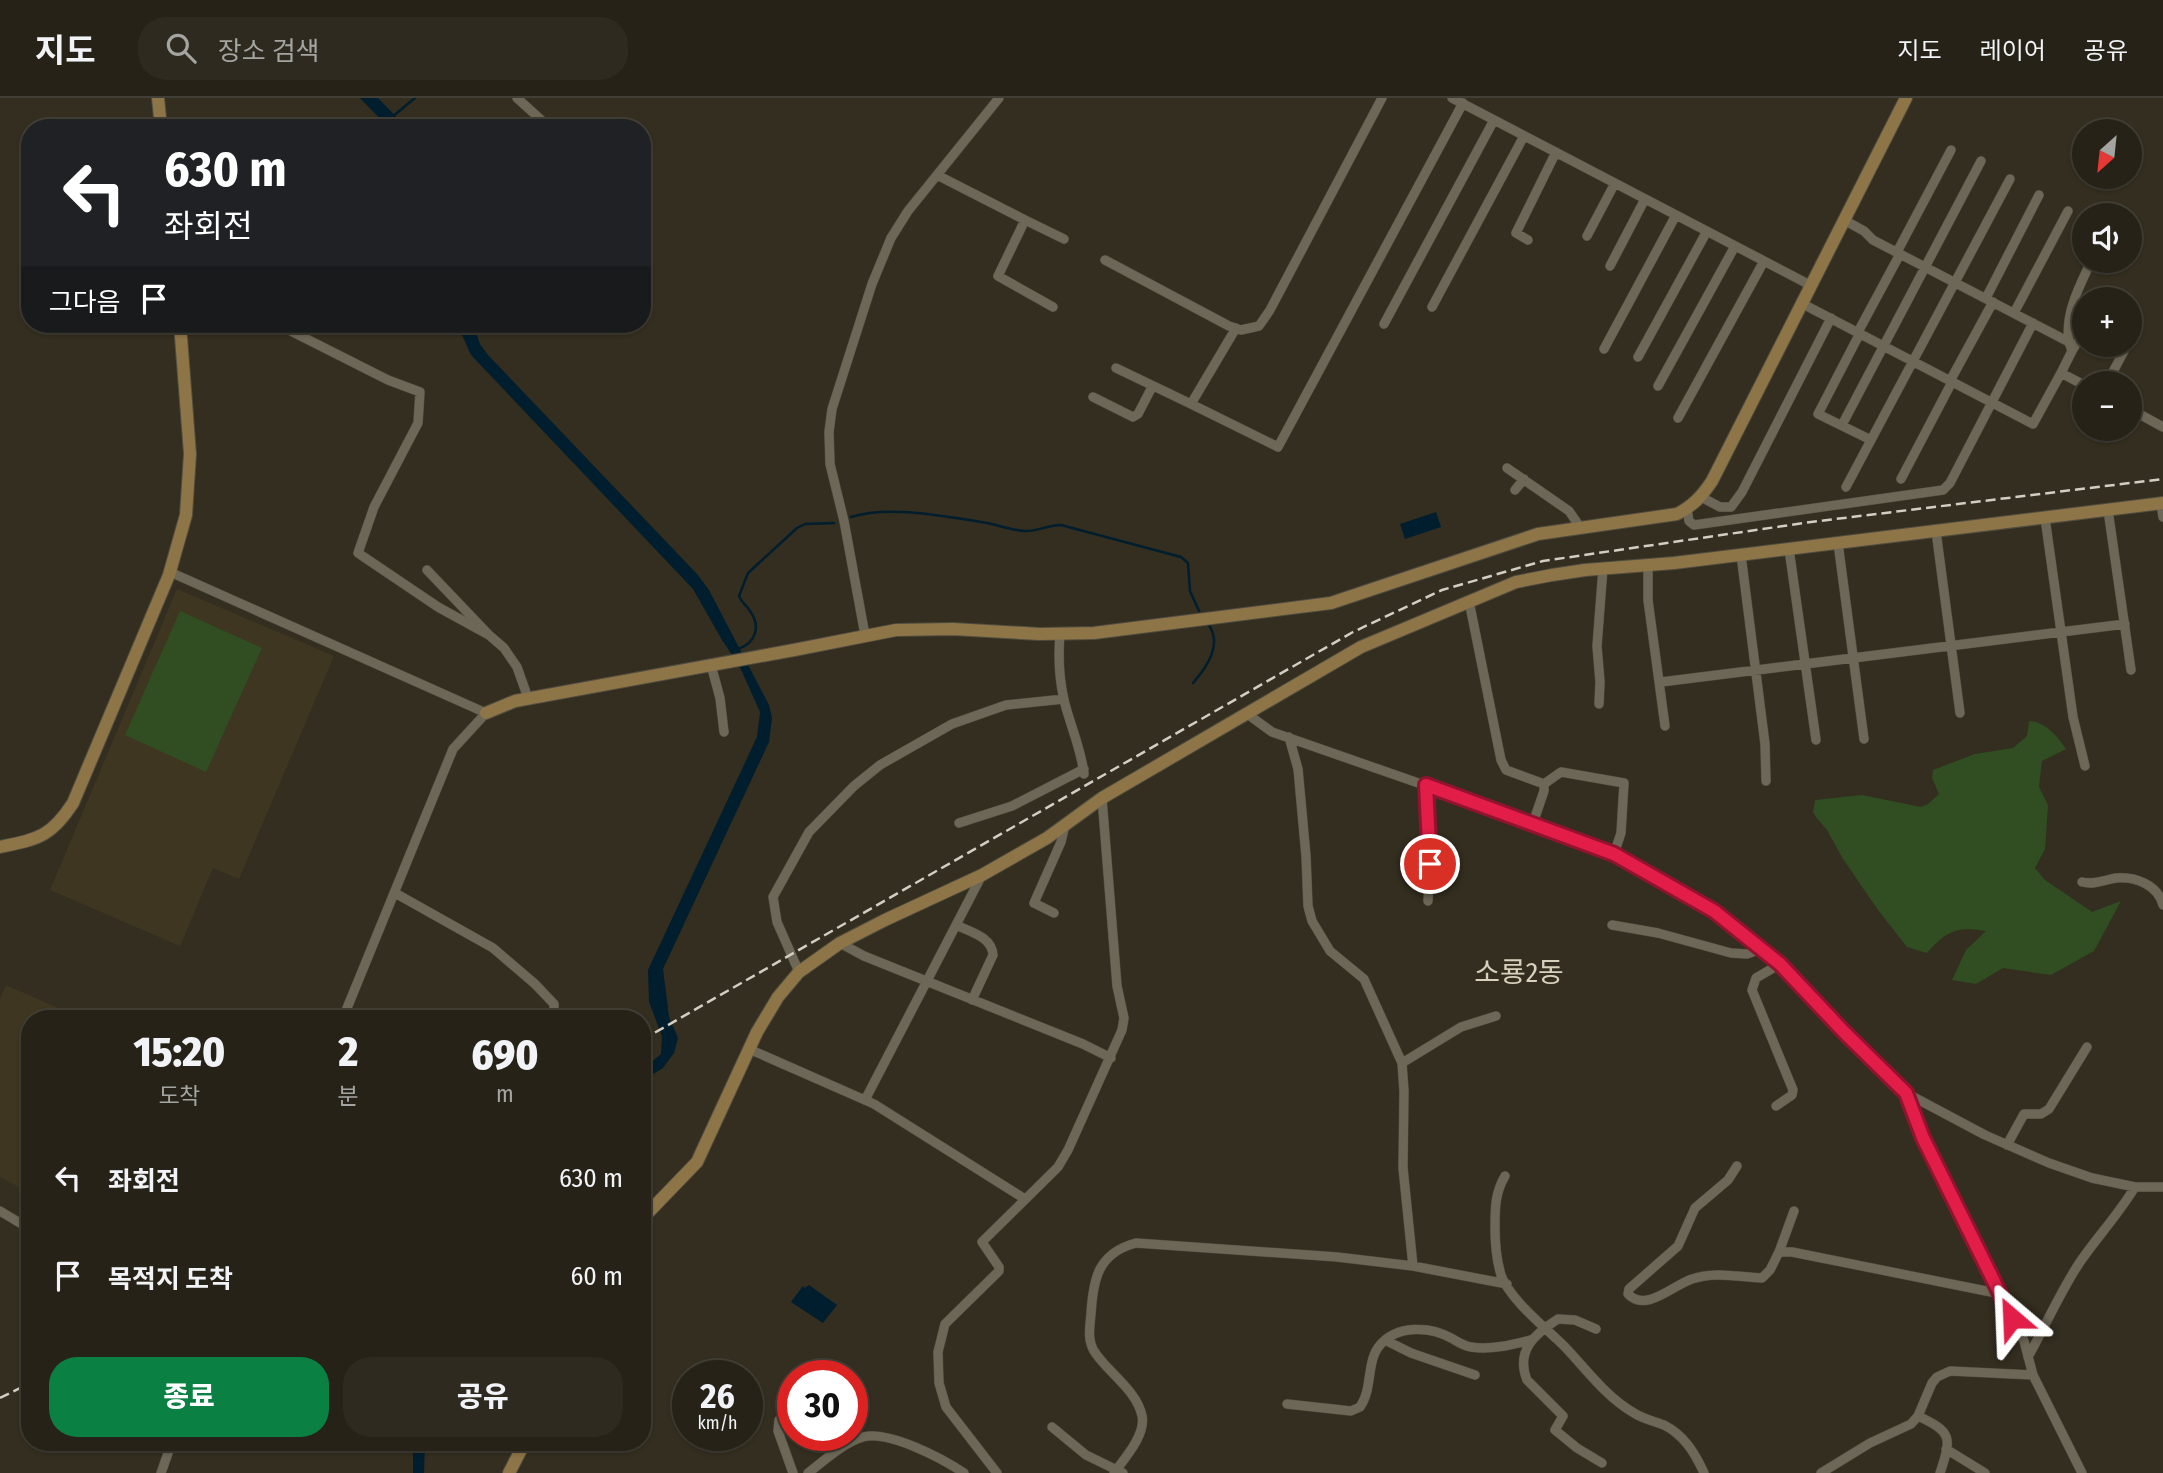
<!DOCTYPE html>
<html lang="ko">
<head>
<meta charset="utf-8">
<style>
  :root { --surface:#262217; --page:#2e2a20; --text:#f1f3f6; --muted:#a4a4a1; --line:#423f36; --accent:#0b8043 }
  body { margin:0; font-family:"Fira Sans Condensed","Noto Sans KR",sans-serif; background:var(--page); color:var(--text); height:100vh; display:flex; flex-direction:column; font-size:26px; white-space:nowrap }
  * { box-sizing:border-box; margin:0 }
  p { font-size:23px; color:var(--muted) }
  .icon { flex:none; width:38px; height:38px; fill:none; stroke:currentColor; stroke-width:2; stroke-linecap:round; stroke-linejoin:round }
  .map { position:relative; flex:1; overflow:hidden }
  .drawer { position:absolute; left:21px; top:912px; width:630px; height:441px; display:flex; flex-direction:column; background:var(--surface); border-radius:28px; box-shadow:0 2px 5px #0004,0 0 0 2px var(--line) }
  .drawer>* { flex:none }
  .guide { position:absolute; left:21px; top:21px; width:630px; height:214px; border-radius:28px; box-shadow:0 2px 5px #0004,0 0 0 2px var(--line); background:#202124; color:#fff; overflow:hidden }
  .needle { width:46px; rotate:207deg }
  .controls { position:absolute; left:2072px; top:21px; display:grid; gap:14px }
  .controls a { display:grid; place-items:center; width:70px; height:70px; border-radius:50%; background:var(--surface); box-shadow:0 2px 5px #0004,0 0 0 2px var(--line); font-size:35px }
  .speed { position:absolute; left:672px; top:1262px; display:flex; gap:14px; font-size:35px; font-weight:700; text-align:center }
  .speed>* { display:grid; place-content:center; width:91px; height:91px; border-radius:50%; background:var(--surface); box-shadow:0 2px 5px #0004,0 0 0 2px var(--line); line-height:1 }
  .speed small { font-size:18px; font-weight:400 }
  .speed .limit { border:10px solid #d22; background:#fff; color:#111 }
  .pin { position:absolute; display:grid; place-items:center; width:60px; height:60px; color:#fff; margin:-30px; border:4px solid #fff; border-radius:50%; box-shadow:0 2px 7px #0007 }
  .me { position:absolute; width:77px; margin:-38px; rotate:334deg; stroke-linejoin:round; filter:drop-shadow(0 0 5px #0008) }
  .turn { display:flex; align-items:center; gap:24px; height:147px; padding:0 28px; font-size:32px }
  .turn .icon { width:91px; height:91px; stroke-width:2.5 }
  .turn b { display:block; font-size:49px; line-height:60px }
  .then { display:flex; align-items:center; height:66px; padding:0 28px; background:#0003; gap:14px; font-size:26px }
  .eta { display:flex; justify-content:space-evenly; align-items:center; height:119px; text-align:center }
  .eta b { font-size:42px; font-weight:800; line-height:49px }
  .primary-button { display:flex; gap:14px; margin-top:auto; padding:14px 28px }
  .primary-button a { flex:1; height:80px; border-radius:28px; background:var(--accent); color:#fff; font-size:28px; font-weight:800; line-height:80px; text-align:center }
  .primary-button a+a { background:var(--page); color:var(--text) }
  ul { padding:0; list-style:none }
  li { display:flex; align-items:center; gap:21px; height:98px; padding:0 28px }
  li div { flex:1 }
  li b { display:block; font-size:26px }
  li em { font-style:normal }
  header { display:flex; align-items:center; gap:42px; box-sizing:border-box; height:98px; padding:0 35px; background:var(--surface); border-bottom:2px solid var(--line) }
  header strong { font-size:33px }
  nav { display:flex; gap:38px; margin-inline-start:auto; font-size:24px }
  .search { width:490px; height:63px; background:var(--page); display:flex; align-items:center; gap:18px; box-sizing:border-box; padding:0 24px; border-radius:28px; color:var(--muted); font-size:26px }
  .map>svg:first-child { display:block }
  .built { fill:#3e3621 }
  .green { fill:#304e21 }
  .water { fill:#001e2d }
  .lines { fill:none; stroke-linecap:round; stroke-linejoin:round }
  .stream { stroke:#001e2d; stroke-width:2.5 }
  .street-casing { stroke:#504c3f; stroke-width:10 }
  .secondary-casing { stroke:#504c3f; stroke-width:14 }
  .street { stroke:#6d6757; stroke-width:9 }
  .secondary { stroke:#8e7548; stroke-width:12 }
  .rail { stroke:#d2cec4; stroke-width:2.5; stroke-dasharray:10 5; stroke-linecap:butt }
  .route-casing { stroke:#92132f; stroke-width:18 }
  .route { stroke:#e11d48; stroke-width:12 }
  .labels { text-anchor:middle; stroke-width:5; stroke-linejoin:round; paint-order:stroke }
  .quarter-label { font-size:28px; fill:#d7d1be; stroke:#332e1f }
</style>
</head>
<body>
<header>
<strong>지도</strong>
<div class="search"><svg class="icon" aria-label="search" viewBox="0 0 24 24"><circle cx="10" cy="10" r="6"/><path d="M15 15l6 6"/></svg>장소 검색</div>
<nav><a>지도</a><a>레이어</a><a>공유</a></nav>
</header>
<div class="map">
<svg width="2163" height="1375" viewBox="0 0 2163 1375">
  <rect width="100%" height="100%" fill="#332e1f"/>
  <!-- built -->
  <path class="built" d="M177,491l157,67 -95,223 -26,-11 -33,78 -130,-56z
    M6,887l75,33h-51v175l-30,-16v-178z"/>
  <!-- green -->
  <path class="green" d="M180,513l82,37 -56,124 -81,-37z
    M2029,623c17,1 28,15 37,28l-24,12 -3,26 9,18 -3,44 -10,19 10,12 47,32 29,-11 -27,50 -43,24 -48,-7 -27,16 -24,-4 14,-30 20,-19c-29,-5 -40,0 -59,22l-20,-6 -29,-37 -35,-51 -16,-29 -11,-13 -3,-5 2,-12 47,-5 59,12 7,-3 11,-10 -7,-16 1,-8 42,-16 38,-6 14,-12z"/>
  <!-- water -->
  <path class="water" d="M360,0h18l29,30h-18z
    M460,226h13l7,20 8,11 209,219 12,16 60,115 3,13 -3,24 -106,227 6,48 9,21 -4,15 -11,15 -21,13v-11l19,-16 1,-18 -13,-34 -1,-32 109,-233 3,-25 -21,-47 -17,-25 -29,-51 -222,-234 -9,-20z
    M1436,414l5,15 -36,12 -5,-15z
    M809,1187l28,20 -14,18 -32,-21 12,-16 2,2z
    M413,1344h12l-1,31h-11z"/>
  <g class="lines">
    <!-- stream -->
    <path class="stream" d="M392,19l23,-19
      M851,419c37,-12 92,-1 130,5 15,2 29,8 43,9 12,1 24,-6 37,-6l120,32 7,6 2,28 9,20
      M738,551c18,-6 23,-23 12,-38 -4,-6 -8,-8 -11,-15l9,-23 49,-45 8,-4 29,-1
      M1193,585c14,-16 30,-39 15,-59"/>
    <!-- street casing -->
    <g class="street-casing">
      <path id="street" d="M517,0l33,30
        M1452,0l358,187
        M937,77l88,45 -27,56 55,31
        M1025,122l39,19
        M1844,122l20,11 9,9 196,102 3,9 -11,22
        M1587,138l28,-53
        M1528,142l-12,-7 40,-81
        M1897,154l54,-102
        M1105,162l124,66 12,4 18,-4 11,-16 112,-212
        M1610,168l35,-67
        M1986,200l53,-103
        M2101,201l1,-1
        M1801,205l232,121 28,-51 23,12
        M1432,209l92,-171
        M2014,215l54,-102
        M277,226l111,56 32,12 -2,31 -44,84 -16,46 80,54 51,28
        M1384,226l110,-204
        M1858,234l42,-78
        M1860,235l-42,81 53,26
        M2069,244c-4,-26 8,-51 19,-74
        M1604,251l72,-134
        M2072,253l12,-20
        M1638,259l69,-126
        M1116,270l75,36 45,-76
        M1950,283l43,-79
        M2107,285l17,-32
        M1658,288l77,-140
        M1093,299l40,20 5,-3 14,-27
        M1191,306l87,43 185,-344
        M2130,311l33,18
        M1678,320l86,-157
        M1842,327l139,-264
        M1507,370l62,43 11,16
        M1901,381l51,-97
        M1846,389l164,-308
        M1515,392l9,-11
        M1701,399l19,10h11l11,-15 89,-174
        M2161,406l2,13
        M1687,411l2,12 5,4 249,-35 7,-7 83,-160
        M2108,412l23,160
        M2045,420l28,199 12,49
        M1936,433l24,182
        M1838,445l26,196
        M1789,451l27,191
        M1741,457l24,189 1,37
        M1648,467v35l17,126
        M427,472l62,65 15,13 13,19 11,31
        M170,474l316,141 -33,36 -110,269
        M1469,503l32,159 5,10 38,14v7l-11,32
        M1060,536c-2,23 -1,44 4,66 6,25 17,48 20,74
        M865,537l-21,-114 -14,-57 -1,-32 3,-23 40,-125 19,-46 17,-27 91,-113
        M711,567l9,33 4,34
        M1661,584l464,-58
        M1599,606l1,-22 -3,-36 6,-78
        M1246,615l26,19 261,91 81,31 100,57 66,53 64,68 62,61 79,42 64,28 43,15 43,9h28
        M1289,639l9,32 8,87 2,50 4,15 18,30 34,28 38,84 2,28 -1,77 10,98
        M1544,686l17,-12 63,11 -3,50 -7,21
        M1426,687l4,79 -2,37
        M959,725l53,-17 72,-37
        M2082,784c12,3 22,-2 34,-4 19,-2 42,7 47,27
        M395,795l98,55 42,36 19,20v14
        M1054,815l-20,-10 27,-61 4,-17
        M956,827c15,7 36,12 37,30l-21,45
        M1612,827l46,8 73,20 16,1 14,-5
        M840,845l24,13 219,88 28,14
        M799,874l-22,-50 -4,-25 36,-65 45,-46 26,-21 72,-41 54,-19 58,-6
        M749,951l125,55 151,95
        M1402,965l59,-36 35,-11
        M1906,995l17,44 101,204 9,34 49,98
        M865,1002l117,-225
        M1776,1008l16,-11 1,-5 -41,-100 4,-12 24,-14
        M2007,1047l17,-31h17l8,-5 38,-62
        M1737,1068l-9,14 -33,28 -17,38 -49,43 -1,5c18,19 45,-9 64,-15 24,-8 46,-2 70,-1l8,-8 9,-18h13l209,42
        M1505,1078c-10,17 -10,32 -10,51 0,17 1,32 6,48 9,25 45,53 64,72 22,23 40,49 69,66 9,6 20,8 30,12 20,10 31,28 40,48
        M0,1113l30,18
        M1779,1154l15,-41
        M1596,1231l-21,-9 -17,-1c-22,14 -43,31 -31,61l36,36 -8,14 22,18 25,15
        M1385,1242l26,13 64,22
        M2028,1259c18,-32 32,-65 52,-95 18,-26 38,-47 55,-75
        M1287,1306l64,7 9,-4c13,-18 6,-46 20,-62 17,-20 50,-19 71,-7 6,3 12,8 20,9 20,3 40,-2 59,-7
        M1918,1318c34,16 34,21 22,57
        M779,1322l-1,11 15,42
        M1052,1329l34,28 37,18
        M1946,1351l39,24
        M161,1375l11,-31
        M808,1375c17,-13 35,-30 55,-36 26,-7 80,22 101,36
        M997,1375l-51,-66 -7,-24 -1,-31 7,-28 54,-53v-4l-17,-25 76,-75 10,-17 54,-120 2,-12 -7,-32 -15,-188
        M1114,1375c10,-14 32,-38 28,-57 -5,-26 -35,-44 -48,-65 -7,-12 -4,-25 -3,-37 2,-35 7,-61 45,-71l201,14 76,9 94,18
        M1821,1375l49,-30 41,-19 7,-8 14,-33 5,-6 13,-6 83,4"/>
    </g>
    <!-- secondary casing -->
    <g class="secondary-casing">
      <path id="secondary" d="M158,0l3,30
        M486,615l29,-12 279,-51 102,-20 57,-1 87,5 54,-1 237,-30 207,-69 139,-20c16,-8 25,-18 35,-33l194,-383
        M0,749c38,-8 51,-10 73,-44l96,-228 17,-60 4,-61 -10,-130
        M642,1121l55,-57 60,-130 21,-35 21,-25 41,-29 45,-23 97,-45 65,-37 55,-40 259,-151 155,-65 36,-7 33,-5 89,-7 489,-60
        M509,1375l16,-31"/>
    </g>
    <!-- street -->
    <use href="#street" class="street"/>
    <!-- secondary -->
    <use href="#secondary" class="secondary"/>
    <!-- rail -->
    <path class="rail" d="M642,942l711,-408 89,-42 101,-29 268,-39 352,-43
      M0,1300l30,-15"/>
  </g>
  <g class="lines">
    <!-- route casing -->
    <g class="route-casing">
      <path id="route" d="M1430,766l-4,-79 188,69 100,57 66,53 64,68 62,61 17,45 89,180"/>
    </g>
    <!-- route -->
    <use href="#route" class="route"/>
  </g>
  <g class="labels">
    <!-- quarter labels -->
    <g class="quarter-label">
      <text x="1519" y="884">소룡2동</text>
    </g>
  </g>
</svg>
<div class="controls">
<a><svg class="needle" viewBox="-14 -14 28 28"><path d="M0-13l5 13h-10z" fill="#e53935"/><path d="M0 13l5-13h-10z" fill="#a4a4a1"/></svg></a>
<a><svg class="icon" aria-label="sound" viewBox="0 0 24 24"><path d="M4 9h4l5-4v14l-5-4H4zM17 9q2 3 0 6"/></svg></a>
<a>+</a>
<a>−</a>
</div>
<div class="speed"><div>26<small>km/h</small></div><div class="limit">30</div></div>
<div class="pin" style="left:1430px;top:766px;background:#d93025"><svg class="icon" aria-label="arrive" viewBox="0 0 24 24"><path d="M6 21V4h12l-3 4 3 4H6"/></svg></div>
<svg class="me" style="left:2012px;top:1220px" viewBox="-20 -20 40 40"><path d="M0-17L14 15 0 8-14 15z" fill="#e11d48" stroke="#fff" stroke-width="4"/></svg>
<div class="guide">
<div class="turn"><svg class="icon" aria-label="left" viewBox="0 0 24 24"><path d="M17 20v-9H6M10 6l-5 5 5 5"/></svg><div><b>630 m</b>좌회전</div></div>
<div class="then">그다음<svg class="icon" aria-label="arrive" viewBox="0 0 24 24"><path d="M6 21V4h12l-3 4 3 4H6"/></svg></div>
</div>
<section class="drawer">
<div class="eta">
<div><b>15:20</b><p>도착</p></div>
<div><b>2</b><p>분</p></div>
<div><b>690</b><p>m</p></div>
</div>
<ul>
<li><svg class="icon" aria-label="left" viewBox="0 0 24 24"><path d="M17 20v-9H6M10 6l-5 5 5 5"/></svg><div><b>좌회전</b></div><em>630 m</em></li>
<li><svg class="icon" aria-label="arrive" viewBox="0 0 24 24"><path d="M6 21V4h12l-3 4 3 4H6"/></svg><div><b>목적지 도착</b></div><em>60 m</em></li>
</ul>
<div class="primary-button"><a>종료</a><a>공유</a></div>
</section>
</div>
</body>
</html>
